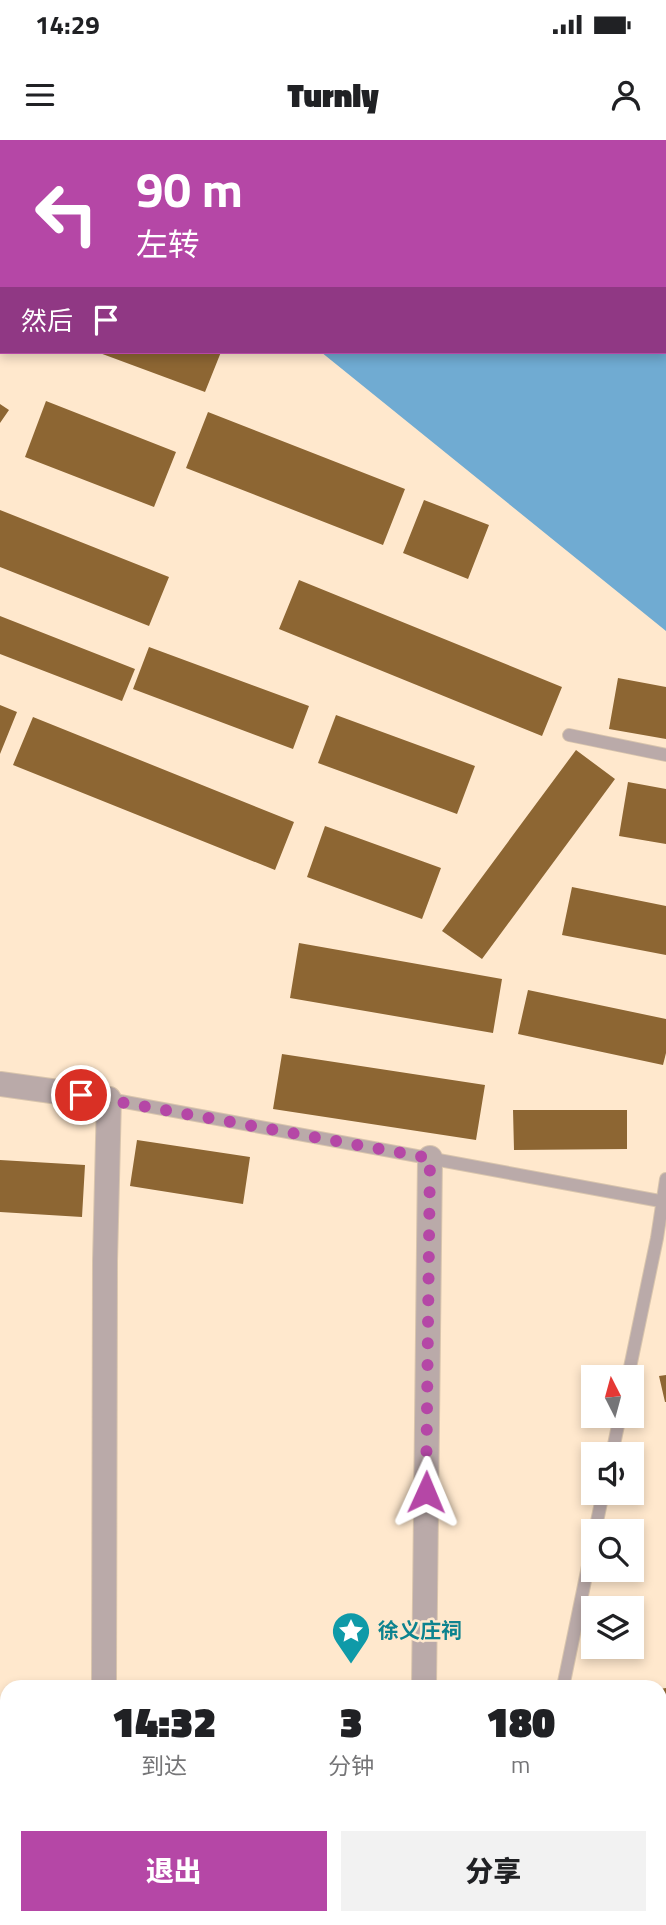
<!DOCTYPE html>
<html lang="zh">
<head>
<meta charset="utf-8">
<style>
  :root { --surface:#fff; --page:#f2f2f2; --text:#202124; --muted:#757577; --accent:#b547a6 }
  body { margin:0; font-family:"Titillium Web","Noto Sans SC",sans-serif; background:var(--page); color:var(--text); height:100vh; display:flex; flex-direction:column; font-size:26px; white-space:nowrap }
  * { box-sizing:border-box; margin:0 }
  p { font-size:23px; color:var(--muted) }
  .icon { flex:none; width:38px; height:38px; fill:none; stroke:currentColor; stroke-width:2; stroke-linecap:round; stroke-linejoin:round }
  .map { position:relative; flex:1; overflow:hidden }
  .sheet { position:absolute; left:0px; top:1540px; width:667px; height:245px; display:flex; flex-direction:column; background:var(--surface); border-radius:21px 21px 0 0; box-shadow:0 4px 10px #0003 }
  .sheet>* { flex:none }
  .top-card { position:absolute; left:0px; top:0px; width:667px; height:214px; box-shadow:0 4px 10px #0003; background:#b547a6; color:#fff; overflow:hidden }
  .needle { width:46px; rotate:354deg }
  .tools { position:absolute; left:581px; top:1225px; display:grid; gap:14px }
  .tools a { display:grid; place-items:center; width:63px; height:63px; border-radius:0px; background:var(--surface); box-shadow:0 4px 10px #0003; font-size:35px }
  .pin { position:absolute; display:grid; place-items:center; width:60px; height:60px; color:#fff; margin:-30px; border:4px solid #fff; border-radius:50%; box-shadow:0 2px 7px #0007 }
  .me { position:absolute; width:77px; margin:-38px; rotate:1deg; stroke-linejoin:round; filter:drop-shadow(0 0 5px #0008) }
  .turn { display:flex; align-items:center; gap:24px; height:147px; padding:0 21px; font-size:32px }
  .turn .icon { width:91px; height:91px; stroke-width:2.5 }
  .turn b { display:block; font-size:49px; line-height:60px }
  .then { display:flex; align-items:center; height:66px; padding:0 21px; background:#0003; gap:14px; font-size:26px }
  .eta { display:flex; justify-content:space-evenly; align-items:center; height:119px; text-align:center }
  .eta b { font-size:42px; font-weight:800; line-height:49px }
  .primary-button { display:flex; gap:14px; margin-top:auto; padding:14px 21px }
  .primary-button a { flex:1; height:80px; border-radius:0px; background:var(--accent); color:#fff; font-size:28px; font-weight:800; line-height:80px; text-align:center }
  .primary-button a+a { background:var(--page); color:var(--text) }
  .status { display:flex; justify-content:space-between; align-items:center; height:49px; padding:0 35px; background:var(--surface); direction:ltr }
  .status svg { height:19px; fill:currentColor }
  header { display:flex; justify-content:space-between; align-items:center; height:91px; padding:0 21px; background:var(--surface); font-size:32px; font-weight:800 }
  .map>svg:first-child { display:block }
  .water { fill:#70abd2 }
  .building { fill:#8d6633 }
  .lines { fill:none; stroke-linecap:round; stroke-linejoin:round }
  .service-casing { stroke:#d9c5ad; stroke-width:14 }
  .minor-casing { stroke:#d9c5ad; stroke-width:26 }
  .service { stroke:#baaaa9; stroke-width:12 }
  .minor { stroke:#baaaa9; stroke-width:24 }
  .route { stroke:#b547a6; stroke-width:12; stroke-dasharray:0 21.6 }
  .labels { text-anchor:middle; stroke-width:5; stroke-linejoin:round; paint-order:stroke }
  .culture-label { font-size:21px; font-weight:bold; fill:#0d838f; stroke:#ffe8cd; text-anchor:start }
</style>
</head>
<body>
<div class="status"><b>14:29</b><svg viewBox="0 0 49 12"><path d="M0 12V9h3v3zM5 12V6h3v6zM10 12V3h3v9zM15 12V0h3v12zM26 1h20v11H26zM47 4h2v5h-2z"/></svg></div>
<header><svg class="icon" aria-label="menu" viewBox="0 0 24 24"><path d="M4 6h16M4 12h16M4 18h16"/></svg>Turnly<svg class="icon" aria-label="person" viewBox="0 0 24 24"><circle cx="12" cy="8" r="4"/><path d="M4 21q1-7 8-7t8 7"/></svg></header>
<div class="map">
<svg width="666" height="1785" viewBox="0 0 666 1785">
  <rect width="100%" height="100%" fill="#ffe8cd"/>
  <!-- water -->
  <path class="water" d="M0,0h666v491l-345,-279h344v-210h-663v53z
    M666,1731v54h-205l27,-7h172v-45z"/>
  <!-- building -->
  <path class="building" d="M97,212h124l-16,40z
    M46,261l130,51 -22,55 -129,-50z
    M0,264l9,6 -9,13z
    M208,272l197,77 -22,56 -197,-77z
    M424,360l65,25 -21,54 -65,-26z
    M0,370l169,67 -20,49 -149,-59z
    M299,440l263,107 -20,49 -263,-107z
    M0,476l135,53 -13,32 -122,-47z
    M149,507l160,59 -16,43 -160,-60z
    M618,538l48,9v52l-57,-10z
    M0,565l17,7 -17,42z
    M336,575l139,51 -18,48 -139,-51z
    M33,577l261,105 -19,48 -262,-105z
    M576,610l39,29 -133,180 -40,-28z
    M628,642l38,7v55l-47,-8z
    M325,686l116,42 -19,51 -115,-42z
    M572,747l94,19v49l-104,-20z
    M299,803l203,36 -9,54 -203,-35z
    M528,850l138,29v34l-3,12 -145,-31z
    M282,914l203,31 -9,55 -203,-31z
    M513,970h114v39l-113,1z
    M137,1000l113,17 -7,47 -113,-18z
    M0,1020l85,5 -3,52 -82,-5z
    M666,1235v27h-1l-6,-26z
    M666,1548v36l-6,1v-36z
    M666,1642v46l-6,1v-46z"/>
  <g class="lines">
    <!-- service casing -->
    <g class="service-casing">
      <path id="service" d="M569,595l97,20
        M109,959l557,103
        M628,1237l29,-139 9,-59
        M612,1314l8,-38
        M595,1391l8,-38
        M563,1547l30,-145"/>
    </g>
    <!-- minor casing -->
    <g class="minor-casing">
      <path id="minor" d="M0,944l109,15 -4,162 -1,426
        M424,1547l6,-529"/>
    </g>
    <!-- service -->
    <use href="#service" class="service"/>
    <!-- minor -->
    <use href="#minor" class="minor"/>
  </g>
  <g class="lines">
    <!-- route -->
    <path class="route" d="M81,955l349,63 -4,334"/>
  </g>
  <!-- icons -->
  <defs>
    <g id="sight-pin" transform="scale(2.0125)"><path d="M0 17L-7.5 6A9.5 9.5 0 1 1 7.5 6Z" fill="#0f9aa8" stroke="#ffe8cd"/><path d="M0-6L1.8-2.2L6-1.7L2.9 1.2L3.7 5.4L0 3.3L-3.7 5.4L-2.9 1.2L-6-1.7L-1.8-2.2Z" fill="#fff"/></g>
  </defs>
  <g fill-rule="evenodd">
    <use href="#sight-pin" x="351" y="1491"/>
  </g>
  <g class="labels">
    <!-- culture labels -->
    <g class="culture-label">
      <text x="378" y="1498">徐义庄祠</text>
    </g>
  </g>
</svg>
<div class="tools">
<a><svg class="needle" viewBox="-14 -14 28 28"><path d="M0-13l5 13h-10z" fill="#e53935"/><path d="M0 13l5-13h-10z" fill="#757577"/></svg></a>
<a><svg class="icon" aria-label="sound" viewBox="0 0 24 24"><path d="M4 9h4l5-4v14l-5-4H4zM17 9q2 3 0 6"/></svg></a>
<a><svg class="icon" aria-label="search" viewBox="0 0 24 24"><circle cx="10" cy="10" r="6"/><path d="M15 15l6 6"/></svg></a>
<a><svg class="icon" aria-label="layers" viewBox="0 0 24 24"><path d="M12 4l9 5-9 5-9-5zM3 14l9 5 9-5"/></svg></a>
</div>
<div class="pin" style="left:81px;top:955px;background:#d93025"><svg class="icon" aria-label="arrive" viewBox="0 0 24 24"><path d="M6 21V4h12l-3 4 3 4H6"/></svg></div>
<svg class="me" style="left:426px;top:1352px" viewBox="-20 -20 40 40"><path d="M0-17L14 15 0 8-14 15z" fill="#b547a6" stroke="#fff" stroke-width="4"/></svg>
<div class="top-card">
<div class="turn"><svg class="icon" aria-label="left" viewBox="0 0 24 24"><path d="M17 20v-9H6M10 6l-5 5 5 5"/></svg><div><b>90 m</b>左转</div></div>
<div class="then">然后<svg class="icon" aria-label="arrive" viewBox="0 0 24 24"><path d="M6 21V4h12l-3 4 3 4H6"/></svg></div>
</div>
<section class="sheet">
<div class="eta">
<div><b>14:32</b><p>到达</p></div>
<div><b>3</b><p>分钟</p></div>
<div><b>180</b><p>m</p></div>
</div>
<div class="primary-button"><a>退出</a><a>分享</a></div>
</section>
</div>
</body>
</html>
